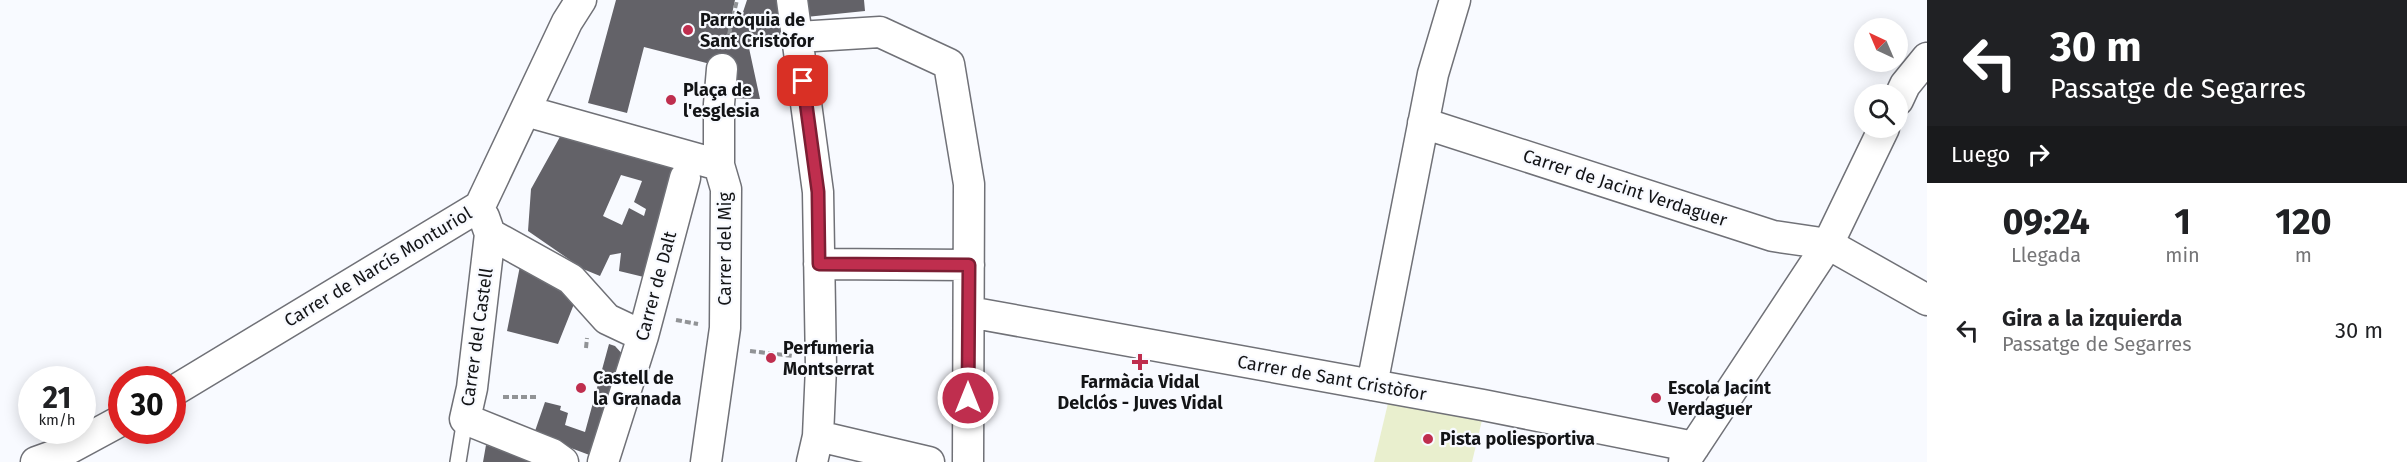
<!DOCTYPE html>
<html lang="es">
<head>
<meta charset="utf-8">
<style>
  :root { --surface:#fff; --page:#f2f2f2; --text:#202124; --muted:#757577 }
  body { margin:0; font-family:"Fira Sans",sans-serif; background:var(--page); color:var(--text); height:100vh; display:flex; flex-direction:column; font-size:22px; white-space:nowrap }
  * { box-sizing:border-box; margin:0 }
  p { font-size:20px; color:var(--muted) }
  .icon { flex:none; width:33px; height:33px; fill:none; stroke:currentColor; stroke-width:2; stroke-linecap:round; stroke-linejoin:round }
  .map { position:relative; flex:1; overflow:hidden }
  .side { display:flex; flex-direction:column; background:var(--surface); width:480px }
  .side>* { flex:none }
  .top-card { background:#202124; color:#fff; overflow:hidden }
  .needle { width:39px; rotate:316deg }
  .fabs { position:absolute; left:1854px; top:18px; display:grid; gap:12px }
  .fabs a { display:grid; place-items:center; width:54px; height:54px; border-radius:50%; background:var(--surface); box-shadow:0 3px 15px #0003; font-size:30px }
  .speed { position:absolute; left:18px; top:366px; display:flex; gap:12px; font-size:30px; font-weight:700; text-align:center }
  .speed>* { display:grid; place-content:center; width:78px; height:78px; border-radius:50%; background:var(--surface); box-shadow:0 3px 15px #0003; line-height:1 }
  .speed small { font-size:15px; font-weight:400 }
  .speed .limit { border:9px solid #d22; background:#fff; color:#111 }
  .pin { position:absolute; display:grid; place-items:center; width:51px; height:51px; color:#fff; margin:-26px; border-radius:12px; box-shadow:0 3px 9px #0006 }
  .me { position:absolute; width:66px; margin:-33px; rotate:0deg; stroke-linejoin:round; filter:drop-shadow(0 0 4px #0008) }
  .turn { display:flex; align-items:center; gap:21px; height:126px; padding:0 24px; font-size:27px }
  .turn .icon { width:78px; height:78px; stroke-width:2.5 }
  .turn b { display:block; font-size:42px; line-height:51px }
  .then { display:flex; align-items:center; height:57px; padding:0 24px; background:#0003; gap:12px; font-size:22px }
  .eta { display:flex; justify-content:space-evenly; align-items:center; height:102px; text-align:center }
  .eta b { font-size:36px; font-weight:700; line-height:42px }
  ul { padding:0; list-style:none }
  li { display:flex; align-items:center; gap:18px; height:90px; padding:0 24px }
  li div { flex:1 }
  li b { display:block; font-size:22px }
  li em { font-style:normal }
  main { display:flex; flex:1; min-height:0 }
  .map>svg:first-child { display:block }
  .green { fill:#e9efce }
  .building { fill:#636268; fill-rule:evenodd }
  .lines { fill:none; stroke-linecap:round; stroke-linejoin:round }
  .service-casing { stroke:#707177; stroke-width:18 }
  .minor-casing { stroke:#707177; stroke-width:33 }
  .path { stroke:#919396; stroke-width:4; stroke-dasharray:6 3; stroke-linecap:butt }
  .service { stroke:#fff; stroke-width:15 }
  .minor { stroke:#fff; stroke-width:30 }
  .route-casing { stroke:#7c1e33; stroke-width:15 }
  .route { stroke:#bf2e4e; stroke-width:10 }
  .poi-dot { fill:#bf2e4e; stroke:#f8faff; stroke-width:2 }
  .labels { text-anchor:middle; stroke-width:4.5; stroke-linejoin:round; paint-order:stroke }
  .poi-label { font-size:18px; font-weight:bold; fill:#131416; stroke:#f8faff; text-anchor:start }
  .street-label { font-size:18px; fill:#131416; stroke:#f8faff }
</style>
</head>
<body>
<main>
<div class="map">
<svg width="1927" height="462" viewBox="0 0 1927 462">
  <rect width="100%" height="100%" fill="#f8faff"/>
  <!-- green -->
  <path class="green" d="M1389,399l94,17 -11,46h-98z"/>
  <!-- building -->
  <path class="building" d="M616,0h119l-3,14 10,1 5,-15h35l4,47 -37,1 11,51 -36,-1 2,-30 -82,-21 -17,66 -39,-10z
    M804,0h60l1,11 -59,6z
    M561,135l117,33 -30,110 -29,-7 2,-18 -11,2 -10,21 -17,-7 -55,-38 3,-42zM621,175l21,6 -8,21 12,7 -2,7 -15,-8 -7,17 -19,-9z
    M521,261l57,33 -20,50 -51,-13z
    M609,344l6,2 11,12 -34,98 -58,-22 11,-32 16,4 -1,4 8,3 -3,12 20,7z
    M486,445l49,17h-52z"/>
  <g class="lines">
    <!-- service casing -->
    <g class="service-casing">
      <path id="service" d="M458,462l7,-43"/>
    </g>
    <!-- minor casing -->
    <g class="minor-casing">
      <path id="minor" d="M792,0l26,192 3,175 -3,69 -6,26
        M798,37l82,-5 69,32 20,120 -1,278
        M1898,100l7,-15 22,-27
        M526,111l193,54
        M1423,123l350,113 55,8 99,56
        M484,217l6,17 81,45 36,40 36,17
        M490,234l-18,154 -7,31 87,35 11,8
        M819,264l150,1
        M969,312l514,93 211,42
        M1372,385l61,-311 22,-74
        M172,392l308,-186 87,-184 14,-22
        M818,436l111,26
        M36,462l25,-9 61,-33
        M603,462l40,-126 42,-158
        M706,462l19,-134 1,-139 -7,-24v-61l3,-35
        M1684,462l144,-218 56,-116"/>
    </g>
    <!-- path -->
    <path class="path" d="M727,43l10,-43
      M676,320l22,4
      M586,348l1,-10
      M750,351l43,5
      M503,397h33"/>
    <!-- service -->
    <use href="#service" class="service"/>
    <!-- minor -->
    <use href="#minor" class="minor"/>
  </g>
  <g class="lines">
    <!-- route casing -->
    <g class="route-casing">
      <path id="route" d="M803,81l15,111 1,72 150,1 -1,133"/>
    </g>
    <!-- route -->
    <use href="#route" class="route"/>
  </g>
  <!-- markers -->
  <g class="poi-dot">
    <circle cx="688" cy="30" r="6"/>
    <circle cx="671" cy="100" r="6"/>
    <circle cx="771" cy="358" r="6"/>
    <path d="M1137 353h6v6h6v6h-6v6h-6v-6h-6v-6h6z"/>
    <circle cx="581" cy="388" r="6"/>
    <circle cx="1656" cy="398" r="6"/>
    <circle cx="1428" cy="439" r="6"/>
  </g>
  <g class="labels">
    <!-- poi labels -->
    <g class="poi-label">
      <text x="700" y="26">Parròquia de<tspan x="700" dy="21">Sant Cristòfor</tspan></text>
      <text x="683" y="96">Plaça de<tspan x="683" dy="21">l'esglesia</tspan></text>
      <text x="783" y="354">Perfumeria<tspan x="783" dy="21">Montserrat</tspan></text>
      <text x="593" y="384">Castell de<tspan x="593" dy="21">la Granada</tspan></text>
      <text x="1140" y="388" text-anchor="middle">Farmàcia Vidal<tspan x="1140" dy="21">Delclós - Juves Vidal</tspan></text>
      <text x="1668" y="394">Escola Jacint<tspan x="1668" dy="21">Verdaguer</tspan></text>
      <text x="1440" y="445">Pista poliesportiva</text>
    </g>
    <!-- street labels -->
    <g class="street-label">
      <text transform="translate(1625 188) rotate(18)" y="6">Carrer de Jacint Verdaguer</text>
      <text transform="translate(725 249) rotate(-90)" y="6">Carrer del Mig</text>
      <text transform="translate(378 267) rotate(-31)" y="6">Carrer de Narcís Monturiol</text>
      <text transform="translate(656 286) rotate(-75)" y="6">Carrer de Dalt</text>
      <text transform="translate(477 337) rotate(-82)" y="6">Carrer del Castell</text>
      <text transform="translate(1332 378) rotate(10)" y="6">Carrer de Sant Cristòfor</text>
    </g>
  </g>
</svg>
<div class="fabs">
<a><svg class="needle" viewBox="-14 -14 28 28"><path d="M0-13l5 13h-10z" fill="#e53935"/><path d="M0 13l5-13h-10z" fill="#757577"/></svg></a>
<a><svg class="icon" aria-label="search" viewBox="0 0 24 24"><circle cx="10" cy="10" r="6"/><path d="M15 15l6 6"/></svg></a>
</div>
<div class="speed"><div>21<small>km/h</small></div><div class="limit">30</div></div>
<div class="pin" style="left:803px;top:81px;background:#d93025"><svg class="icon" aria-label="arrive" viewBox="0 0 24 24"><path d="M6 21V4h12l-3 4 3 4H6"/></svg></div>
<svg class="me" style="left:968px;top:398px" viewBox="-20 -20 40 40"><circle r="17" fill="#bf2e4e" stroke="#fff" stroke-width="3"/><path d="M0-11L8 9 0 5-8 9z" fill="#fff"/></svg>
</div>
<section class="side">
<div class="top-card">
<div class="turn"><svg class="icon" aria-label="left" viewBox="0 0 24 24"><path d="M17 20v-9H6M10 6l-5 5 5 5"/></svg><div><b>30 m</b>Passatge de Segarres</div></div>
<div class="then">Luego<svg class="icon" aria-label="right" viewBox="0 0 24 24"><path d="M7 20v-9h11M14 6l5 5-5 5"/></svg></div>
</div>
<div class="eta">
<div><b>09:24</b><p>Llegada</p></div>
<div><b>1</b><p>min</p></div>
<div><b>120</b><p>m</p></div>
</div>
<ul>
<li><svg class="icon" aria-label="left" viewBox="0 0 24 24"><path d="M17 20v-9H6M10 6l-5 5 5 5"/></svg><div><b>Gira a la izquierda</b><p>Passatge de Segarres</p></div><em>30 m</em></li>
</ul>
</section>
</main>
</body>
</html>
